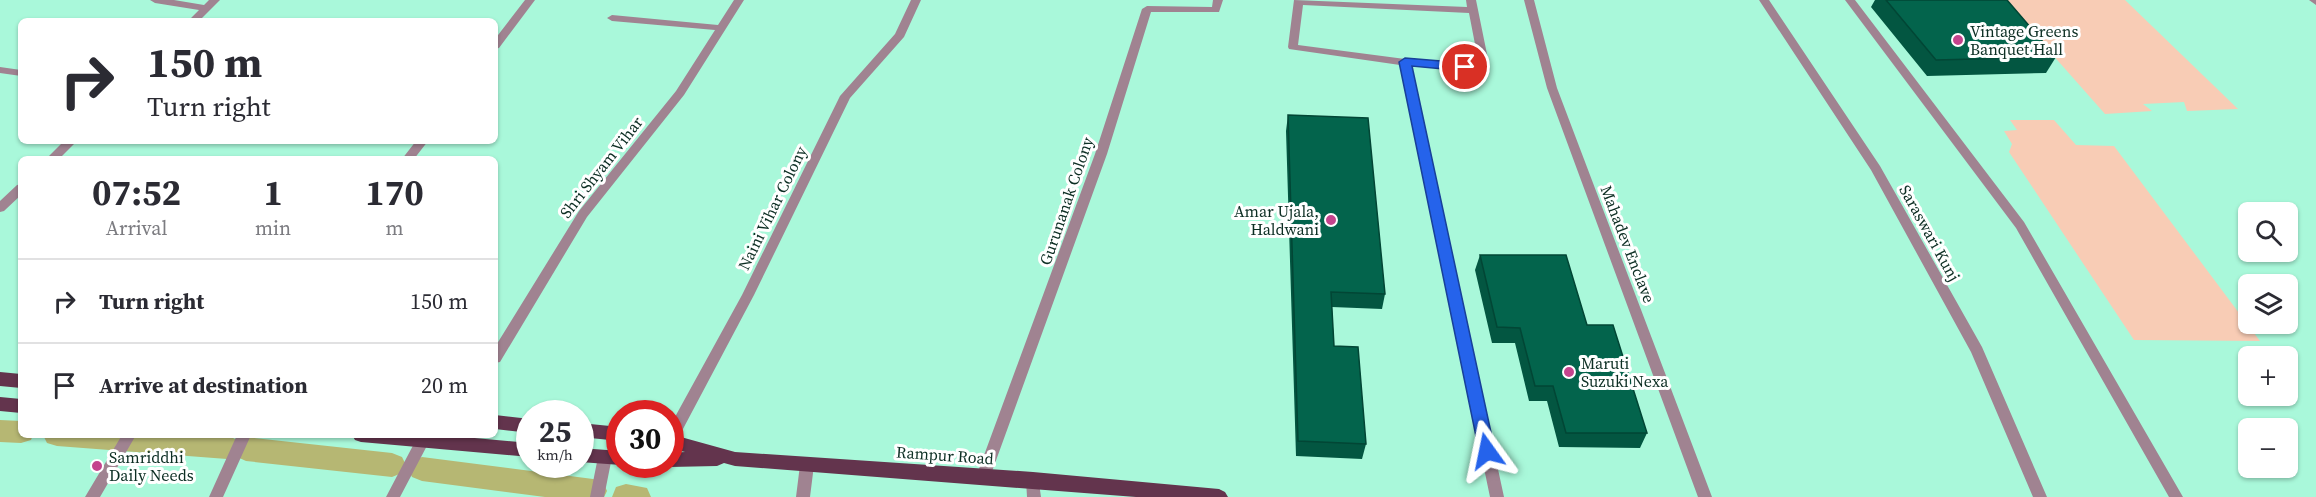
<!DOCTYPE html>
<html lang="en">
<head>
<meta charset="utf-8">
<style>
  :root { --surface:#fff; --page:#f7f7f7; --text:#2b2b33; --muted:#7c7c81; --line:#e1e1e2 }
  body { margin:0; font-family:"Source Serif 4",serif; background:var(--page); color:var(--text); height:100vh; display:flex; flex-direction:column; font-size:22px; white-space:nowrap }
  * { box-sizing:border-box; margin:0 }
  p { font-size:20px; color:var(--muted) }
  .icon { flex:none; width:33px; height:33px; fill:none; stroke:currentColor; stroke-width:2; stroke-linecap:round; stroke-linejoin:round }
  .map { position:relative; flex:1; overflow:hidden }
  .sheet { position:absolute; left:18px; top:156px; width:480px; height:282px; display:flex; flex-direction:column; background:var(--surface); border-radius:9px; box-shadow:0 2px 4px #0004 }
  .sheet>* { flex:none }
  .hud { position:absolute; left:18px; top:18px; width:480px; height:126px; border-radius:9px; box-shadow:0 2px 4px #0004; background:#fff; color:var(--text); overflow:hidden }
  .controls { position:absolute; left:2238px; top:202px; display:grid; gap:12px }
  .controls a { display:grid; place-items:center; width:60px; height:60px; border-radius:9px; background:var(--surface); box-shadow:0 2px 4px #0004; font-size:30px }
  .speed { position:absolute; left:516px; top:400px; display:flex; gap:12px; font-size:30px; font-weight:700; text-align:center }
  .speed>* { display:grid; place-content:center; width:78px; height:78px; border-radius:50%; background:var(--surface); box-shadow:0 2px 4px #0004; line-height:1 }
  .speed small { font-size:15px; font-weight:400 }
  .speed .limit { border:9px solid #d22; background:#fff; color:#111 }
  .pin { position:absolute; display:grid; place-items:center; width:51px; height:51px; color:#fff; margin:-26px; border:3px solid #fff; border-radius:50%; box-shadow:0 2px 6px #0007 }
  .me { position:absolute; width:66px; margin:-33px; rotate:348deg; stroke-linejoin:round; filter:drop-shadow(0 0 4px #0008) }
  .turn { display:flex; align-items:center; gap:21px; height:126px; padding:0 30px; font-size:27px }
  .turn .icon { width:78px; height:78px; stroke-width:2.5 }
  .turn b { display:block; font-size:42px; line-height:51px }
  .eta { display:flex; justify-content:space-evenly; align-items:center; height:102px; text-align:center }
  .eta b { font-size:36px; font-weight:700; line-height:42px }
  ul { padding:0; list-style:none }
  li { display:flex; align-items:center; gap:18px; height:84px; padding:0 30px; border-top:2px solid var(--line) }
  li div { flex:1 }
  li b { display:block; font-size:22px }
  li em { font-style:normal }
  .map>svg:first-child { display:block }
  .green { fill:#f8ccb5 }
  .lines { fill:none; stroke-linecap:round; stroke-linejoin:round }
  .canal { fill:#b6b773; fill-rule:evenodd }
  .minor { fill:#a08391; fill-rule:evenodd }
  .primary { fill:#63344d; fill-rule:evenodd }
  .wall { fill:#035641 }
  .building { fill:#03644c; stroke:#024635; stroke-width:1.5 }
  .route { fill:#2563eb; stroke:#184099; stroke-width:1.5 }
  .poi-dot { fill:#c4438d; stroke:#fff; stroke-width:2 }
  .labels { text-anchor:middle; stroke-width:6; stroke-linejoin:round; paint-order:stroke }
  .poi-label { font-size:16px; fill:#0c2e23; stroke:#fff; text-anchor:start }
  .street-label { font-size:16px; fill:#0c2e23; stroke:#fff }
</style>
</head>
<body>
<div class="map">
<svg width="2316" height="497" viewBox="0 0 2316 497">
  <rect width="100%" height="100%" fill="#a9f8da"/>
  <!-- green -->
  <path class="green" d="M2004,0h121l113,109 -51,2 -3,-9 -41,2 9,7 -47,3z
    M2010,120h44l22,25 38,1 146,195 -126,-1 -125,-188 3,-8 -8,-13 13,-1z"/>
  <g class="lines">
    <!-- canal -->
    <path class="canal" d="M0,420l21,1v14h12l-2,5 -10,3 -21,-1z
      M43,435h184l10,5 9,-3 146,16 10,4 4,8 -4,8 -10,4 -146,-16 -11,-5 -8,3 -170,-13 -10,-3z
      M422,457l171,22 10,3 4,9 -3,6h-59l-123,-16 -10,-4 -4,-8 4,-8z
      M626,484l21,4 4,9h-39l4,-10z"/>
    <!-- minor -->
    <path class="minor" d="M150,0h24l30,5 5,-5h11l-21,21h-11l11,-11 -44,-7z
      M525,0h10l-36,48 -4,1v-10z
      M734,0h10l-60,95 -97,122 -87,145 -5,1v-16l84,-136 97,-120 39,-61 -103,-9 -5,-3 5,-3 106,10z
      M911,0h10l-17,37 -54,61 -96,197 -79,149 -5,2v-20l72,-131 98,-199 55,-62z
      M1213,0h10l-4,12h-68l-44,142 -117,323 -2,4 -5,2 -5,-2 -2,-4 119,-323 47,-145 5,-3 65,1z
      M1294,0l173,7 -1,-7h10l14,69 -1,2 -78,-5 93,431h-14l-90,-432 -111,-16 -1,-2zM1303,5l166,8 10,52 -74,-6 -107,-14z
      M1524,0h10l23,88 155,409h-14l-151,-409z
      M1759,0h10l111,166 102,181 65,150h-14l-62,-145 -100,-182z
      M1845,0h10l169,222 159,275h-14l-153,-269z
      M2309,0h7v5z
      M0,67l21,3v6l-21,-3z
      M64,141h13l-18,18h-13z
      M416,141h12l-14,18h-12z
      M21,184v11l-17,16 -4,1v-11l17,-16z
      M122,435h14l-36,62h-15z
      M237,435h14l-28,62h-14z
      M425,435l5,5 -30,57h-14l32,-61z
      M605,451l5,2 2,4 -8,40h-14l8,-40 2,-4z
      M807,459l5,2 2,4 -4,32h-14l4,-32 2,-4z
      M1033,474l5,2 3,21h-14l-1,-17 2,-4z"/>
    <!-- primary -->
    <path class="primary" d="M0,372l21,2v14l-21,-2z
      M0,397l21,2v14l-21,-2z
      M495,415l35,4v14l-35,-4z
      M580,423l40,4v14l-40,-4z
      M670,434l65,18 298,20 186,17 6,3 3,5h-92l-401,-31 -11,-3 -7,3 -47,1 -6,-2h6v-12l15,-1 -15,-4z
      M352,435h90l88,8v14l-169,-15 -6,-2z
      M580,448l40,3 1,14 -41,-3z"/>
  </g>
  <!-- wall -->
  <path class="wall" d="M1875,0h132l49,57 -10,16 -119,3 -56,-69z
    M1288,115l97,179 -3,15 -50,-2 2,39 32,98 -4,15 -66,-3 -10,-325z
    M1480,255l107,70 60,108 -7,15 -81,-1 -12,-46h-18l-14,-58h-23l-17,-73z"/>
  <!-- building -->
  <path class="building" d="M1886,0h121l49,57 -120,3z
    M1288,115l80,3 17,176 -54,-2 3,54 24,1 8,97 -68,-3z
    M1480,255h86l21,70h26l34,108h-81l-13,-47h-18l-15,-58 -23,-1z"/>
  <!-- route -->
  <path class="route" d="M1405,58l60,5 6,4 -6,4 -53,-5 83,385 -2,5 -6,2 -5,-2 -3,-5 -80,-389z"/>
  <!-- markers -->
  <g class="poi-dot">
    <circle cx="1958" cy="40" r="6"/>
    <circle cx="1331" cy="220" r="6"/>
    <circle cx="1569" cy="372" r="6"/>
    <circle cx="97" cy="466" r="6"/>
  </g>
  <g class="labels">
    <!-- poi labels -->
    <g class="poi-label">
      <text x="1970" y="37">Vintage Greens<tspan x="1970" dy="18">Banquet Hall</tspan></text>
      <text x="1319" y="217" text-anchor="end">Amar Ujala,<tspan x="1319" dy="18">Haldwani</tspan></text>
      <text x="1581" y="369">Maruti<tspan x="1581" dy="18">Suzuki Nexa</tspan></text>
      <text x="109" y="463">Samriddhi<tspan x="109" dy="18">Daily Needs</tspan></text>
    </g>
    <!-- street labels -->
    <g class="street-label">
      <text transform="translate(601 167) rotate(-52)" y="6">Shri Shyam Vihar</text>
      <text transform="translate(1066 201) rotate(-71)" y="6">Gurunanak Colony</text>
      <text transform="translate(772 208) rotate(-64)" y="6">Naini Vihar Colony</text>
      <text transform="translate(1930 233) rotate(61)" y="6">Saraswari Kunj</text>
      <text transform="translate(1628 244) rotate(69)" y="6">Mahadev Enclave</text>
      <text transform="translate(945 455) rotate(4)" y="6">Rampur Road</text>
    </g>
  </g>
</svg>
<div class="controls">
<a><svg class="icon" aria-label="search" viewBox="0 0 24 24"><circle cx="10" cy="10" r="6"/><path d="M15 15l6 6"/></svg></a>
<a><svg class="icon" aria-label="layers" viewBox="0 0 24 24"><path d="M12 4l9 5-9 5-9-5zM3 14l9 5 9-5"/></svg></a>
<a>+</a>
<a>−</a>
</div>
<div class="speed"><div>25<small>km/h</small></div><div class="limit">30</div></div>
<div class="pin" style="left:1465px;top:67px;background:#d93025"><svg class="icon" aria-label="arrive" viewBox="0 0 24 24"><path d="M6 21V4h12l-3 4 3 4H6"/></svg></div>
<svg class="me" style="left:1487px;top:451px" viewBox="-20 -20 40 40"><path d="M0-17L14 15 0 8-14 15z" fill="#2563eb" stroke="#fff" stroke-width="4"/></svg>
<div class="hud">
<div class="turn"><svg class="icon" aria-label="right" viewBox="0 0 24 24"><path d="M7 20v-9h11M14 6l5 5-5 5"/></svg><div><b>150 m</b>Turn right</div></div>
</div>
<section class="sheet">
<div class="eta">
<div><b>07:52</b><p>Arrival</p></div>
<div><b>1</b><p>min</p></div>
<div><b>170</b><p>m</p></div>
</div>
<ul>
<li><svg class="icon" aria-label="right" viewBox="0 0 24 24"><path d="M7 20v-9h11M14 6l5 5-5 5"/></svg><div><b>Turn right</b></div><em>150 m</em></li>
<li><svg class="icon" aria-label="arrive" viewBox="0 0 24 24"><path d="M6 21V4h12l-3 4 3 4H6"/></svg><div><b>Arrive at destination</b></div><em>20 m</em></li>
</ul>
</section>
</div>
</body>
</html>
